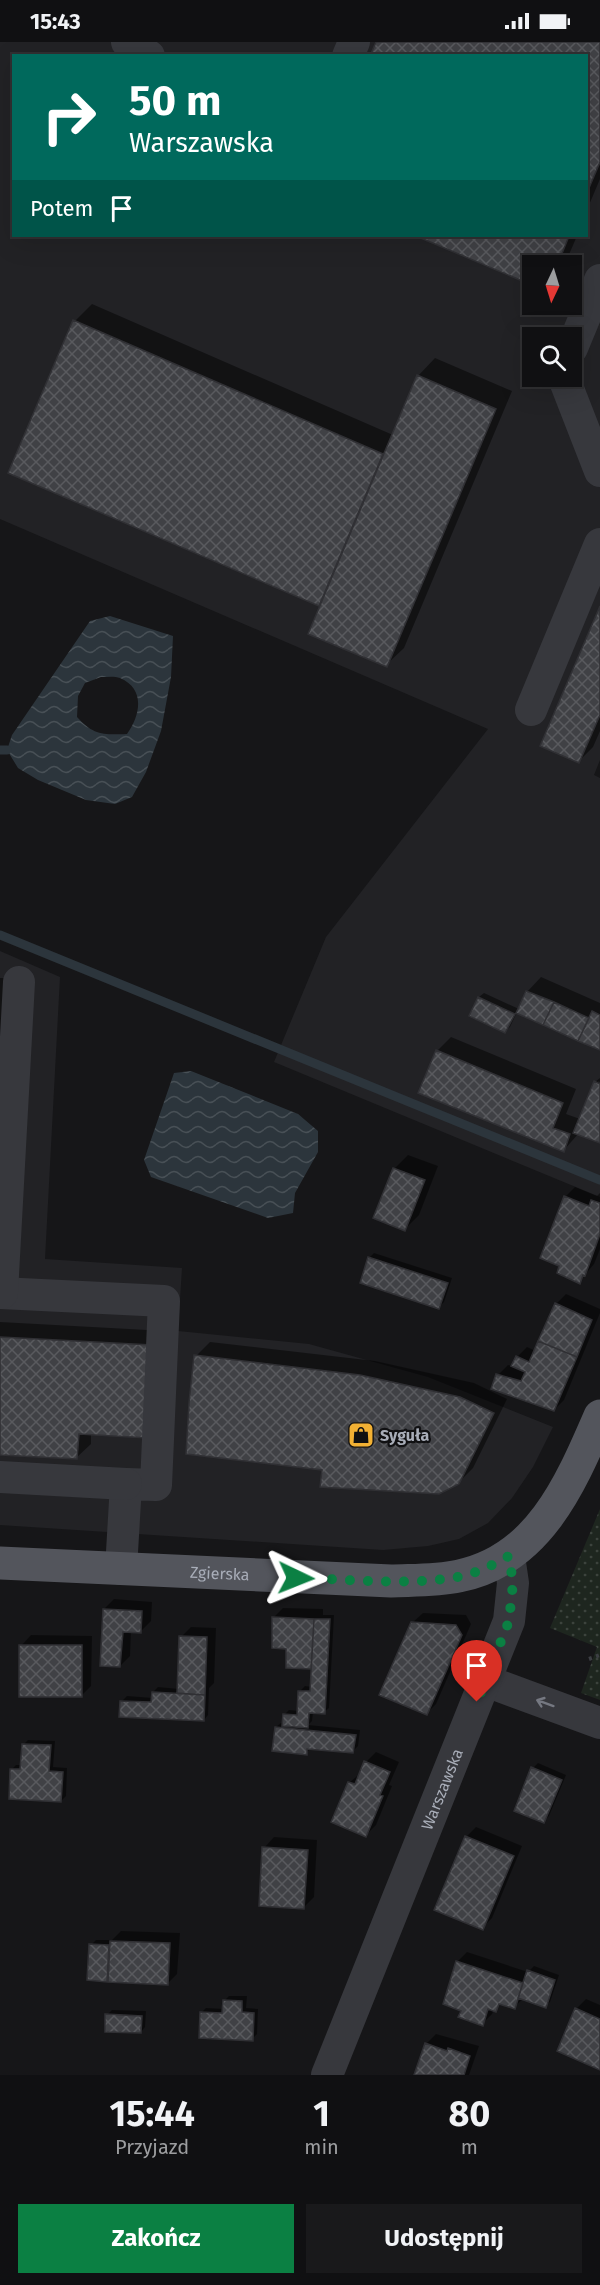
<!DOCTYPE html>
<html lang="pl">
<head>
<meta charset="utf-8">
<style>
  :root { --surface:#101012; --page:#19191b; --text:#f1f3f6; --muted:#9c9d9f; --line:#303032; --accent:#0b8043 }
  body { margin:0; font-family:"Fira Sans",sans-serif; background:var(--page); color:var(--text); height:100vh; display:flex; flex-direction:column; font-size:22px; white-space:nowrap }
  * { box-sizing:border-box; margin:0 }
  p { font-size:20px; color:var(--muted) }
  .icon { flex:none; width:33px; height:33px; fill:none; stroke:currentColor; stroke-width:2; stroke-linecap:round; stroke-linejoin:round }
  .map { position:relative; height:2033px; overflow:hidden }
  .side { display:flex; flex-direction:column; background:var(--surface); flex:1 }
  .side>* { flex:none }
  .hud { position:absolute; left:12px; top:12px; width:576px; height:183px; border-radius:0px; box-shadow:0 6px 24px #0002,0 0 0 2px var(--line); background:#00695c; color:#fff; overflow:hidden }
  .needle { width:39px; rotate:184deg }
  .controls { position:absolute; left:522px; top:213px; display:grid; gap:12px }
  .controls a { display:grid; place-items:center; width:60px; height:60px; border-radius:0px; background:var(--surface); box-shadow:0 6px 24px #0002,0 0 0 2px var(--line); font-size:30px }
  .pin { position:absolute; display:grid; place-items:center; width:51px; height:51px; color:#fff; margin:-62px -26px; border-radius:50% 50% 50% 0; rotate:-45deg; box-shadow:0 0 6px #0007 }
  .pin .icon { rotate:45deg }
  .me { position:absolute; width:66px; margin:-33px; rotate:92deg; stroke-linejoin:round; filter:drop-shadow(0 0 4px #0008) }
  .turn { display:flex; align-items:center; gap:21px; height:126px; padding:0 18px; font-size:27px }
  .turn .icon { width:78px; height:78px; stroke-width:2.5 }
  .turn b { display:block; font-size:42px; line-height:51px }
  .then { display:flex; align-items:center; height:57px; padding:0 18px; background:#0003; gap:12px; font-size:22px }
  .eta { display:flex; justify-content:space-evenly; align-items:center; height:102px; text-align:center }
  .eta b { font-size:36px; font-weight:700; line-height:42px }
  .button { display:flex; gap:12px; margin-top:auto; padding:12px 18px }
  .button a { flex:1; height:69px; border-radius:0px; background:var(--accent); color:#fff; font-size:24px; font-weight:700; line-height:69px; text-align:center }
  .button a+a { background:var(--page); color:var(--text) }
  .status { display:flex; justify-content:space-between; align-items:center; height:42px; padding:0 30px; background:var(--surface); direction:ltr }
  .status svg { height:16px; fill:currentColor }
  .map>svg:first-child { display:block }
  .built { fill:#222225; fill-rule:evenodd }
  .park { fill:url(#park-dots) }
  .water { fill:url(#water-waves); fill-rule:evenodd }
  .shadow { fill:#0007 }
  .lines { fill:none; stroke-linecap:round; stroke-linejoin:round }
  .stream { stroke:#2c353c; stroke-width:9 }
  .building { fill:url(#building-cross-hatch); stroke:#303034; stroke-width:1.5 }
  .path { stroke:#3d3f44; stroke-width:4; stroke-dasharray:3 4.5; stroke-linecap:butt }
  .minor { stroke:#37383d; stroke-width:32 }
  .major { stroke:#53555c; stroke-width:33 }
  .oneway { stroke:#757881 }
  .route { stroke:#0b8043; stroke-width:10; stroke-dasharray:0 18 }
  .labels { text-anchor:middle; stroke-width:4.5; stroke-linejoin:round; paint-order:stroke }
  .poi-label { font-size:16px; font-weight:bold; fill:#a8adb8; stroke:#111113; text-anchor:start }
  .street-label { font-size:16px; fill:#a8adb8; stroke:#111113 }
</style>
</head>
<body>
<div class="status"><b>15:43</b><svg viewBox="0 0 49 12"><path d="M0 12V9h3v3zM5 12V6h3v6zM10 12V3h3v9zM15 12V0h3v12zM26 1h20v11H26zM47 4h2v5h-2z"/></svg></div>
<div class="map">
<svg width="600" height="2033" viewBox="0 0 600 2033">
  <defs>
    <pattern id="park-dots" width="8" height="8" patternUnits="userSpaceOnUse" patternTransform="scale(1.5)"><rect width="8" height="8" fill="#1e261f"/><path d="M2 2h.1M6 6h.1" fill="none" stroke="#3c433d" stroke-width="1.8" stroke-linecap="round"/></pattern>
    <pattern id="water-waves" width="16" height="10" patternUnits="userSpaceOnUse" patternTransform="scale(1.5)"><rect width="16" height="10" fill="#2c353c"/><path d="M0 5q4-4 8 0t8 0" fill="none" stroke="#485056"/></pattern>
    <pattern id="building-cross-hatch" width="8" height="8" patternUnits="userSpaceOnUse" patternTransform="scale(1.5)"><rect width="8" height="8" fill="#404145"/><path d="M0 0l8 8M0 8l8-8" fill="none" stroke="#595a5e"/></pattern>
  </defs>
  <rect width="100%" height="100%" fill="#161618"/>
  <!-- built -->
  <path class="built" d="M0,0h600v718l-6,15 6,3v419l-326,-135 52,-125 162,-208 -488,-210zM14,14h572v180h-572zM532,224h40v38h-40zM532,296h40v38h-40z
    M0,909l60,26 -15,282 137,9 -4,63 131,13 119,33 125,50 -20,40 -21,31 -24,25 -29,16 -31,7 -45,4 -383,-25z"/>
  <!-- park -->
  <path class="park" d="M600,1467v191l-19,-7 16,-46 -47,-19z"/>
  <!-- water -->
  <path class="water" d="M110,574l63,20 -2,41 -10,54 -15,41 -14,25 -17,7 -29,-4 -48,-20 -20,-12 -11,-18 5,-15 78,-114zM101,635c6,0 14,-1 19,1 26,11 20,38 7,56 -24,1 -34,1 -50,-17l1,-21 7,-13z
    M191,1029l107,43 20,17v21l-23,41 -2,20 -25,5 -117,-41 -7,-17 30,-87z"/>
  <!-- shadow -->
  <path class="shadow" d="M378,0h222v137l-14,33v-156z
    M419,194h158l-13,30h-32v17z
    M92,262l301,131 25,-59 17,-18 77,33 -108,257 -18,17 -65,-60 -311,-133 65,-151z
    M600,568v121l-7,16 -14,14z
    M541,935l59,26v46l-83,-37 -7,15 -5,4 -34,-16 8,-18 5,-4 35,16 8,-17z
    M0,936h4l-4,82z
    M451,995l125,52 -10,25 14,5 15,-37 5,-4v4l-2,-1 2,4v57l-21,-9 -15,17 -127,-99z
    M408,1113l30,11 -19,49 -14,14 -11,-60z
    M575,1145l22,9 3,-3v56l-6,15 -15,18 -18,-17 4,-68z
    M374,1211l78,25 -8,24 -5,5 -70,-49z
    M566,1252l34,15v4l-36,87 -10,10 -56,-35 10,-10 5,1 4,-9 10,-10 9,4 20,-47z
    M0,1280l166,9 -75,102v11l-15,14 -76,-4z
    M210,1300l165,19 99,22 33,16 -34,69 -15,15 -135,-14 -127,-113z
    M114,1557l38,3 -1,19 -10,10h-10l-1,25 -10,10 -16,-57z
    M283,1566l40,1v6h11l-5,93 -5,4h-11l-1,9 -4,4 52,5 -2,16 -5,5 -41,-4 -6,6 -30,-26 5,-4h3v-8l5,-5 10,1 1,-20 5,-5 7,1 1,-20 -26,-1 1,-19 -15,-29z
    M423,1571l43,2 5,9 -35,80 -10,10 -14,-91z
    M191,1585l25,1 -2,55 -5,5 -1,27 -4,5 -82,-19 5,-5 26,2v-6l5,-5 21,2 2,-52z
    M31,1593l61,1 -1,50 -10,10 -60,-50z
    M28,1698l27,1 -2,26 14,1 -1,28 -5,5 -50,-31 5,-5h6l1,-20z
    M376,1710l23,10 -10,23 3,1 -16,39 -10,10 -16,-53 11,-9 5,-11z
    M538,1721l28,12 -17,41 -5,5 -11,-53z
    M476,1785l46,19 -30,72 -10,10 -16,-91z
    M274,1795l43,3 -3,57 -10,10 -40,-59z
    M121,1889l59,2 -3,41 -10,10 -58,-7 -2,3 -16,-35 5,-5h16z
    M467,1910l61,20 6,-6 25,9 -9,27 -5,4 -22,-7 -9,8 -12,-4 -8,6 -2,5 -10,10 -19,-14 -6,-48z
    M229,1954h18l-1,12 12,1 -1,25 -5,5 -51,-26 5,-5 18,1v-8z
    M586,1957l14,6v63l-24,-59z
    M112,1968l34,1 -1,16 -4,5 -34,-17z
    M436,1992l43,12 -10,29h-53l10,-31z"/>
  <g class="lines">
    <!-- stream -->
    <path class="stream" d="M0,708h7
      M0,893l600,245"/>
  </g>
  <!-- building -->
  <path class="building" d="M376,0h224v120l-14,33v-139h-216z
    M416,194h153l-12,30h-25v19z
    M73,278l310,134 -64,152 -311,-133z
    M417,333l79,34 -109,258 -79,-33z
    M600,564v109l-21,48 -39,-17z
    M526,949l28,11 -11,23 -27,-12z
    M478,955l37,17 -10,19 -36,-17z
    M554,960l35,16 -11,23 -35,-16z
    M592,969l8,4v35l-22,-9z
    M436,1008l127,53 -10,25 17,6 -6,18 -146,-59z
    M594,1039l6,3v59l-27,-10z
    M393,1126l32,12 -20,51 -32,-13z
    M564,1154l25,10 2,-6 9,3v31l-15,42 -2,-1 -3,9 -23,-11 2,-7 -19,-8z
    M368,1215l80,26 -9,26 -79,-26z
    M555,1261l37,17 -15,37 -39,-16z
    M0,1295l152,8 -4,93 -69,-4 -2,25 -77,-4z
    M538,1299l39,16 -23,54 -63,-22 5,-15 25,7 4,-9 -14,-6 5,-10 13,6z
    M194,1313l166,20 100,22 34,16 -35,71 -20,10 -119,-7 2,-17 -136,-16 3,-51z
    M103,1567l39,2 -1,22 -18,-1 -3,35 -20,-1z
    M272,1575l42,2 -3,50 -25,-1v-19l-14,-1z
    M314,1577h16l-5,95 -16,-1 -1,15 -26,-2 1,-12 14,1 1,-24h12z
    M411,1580l45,3 6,10 -35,80 -48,-20z
    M179,1594l28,1 -2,58 -28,-2z
    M19,1603h63v52h-63z
    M152,1650l53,3 -1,26 -85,-4 1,-16 31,1z
    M275,1685l81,8 -3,18 -46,-4v6l-35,-4z
    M22,1702l29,1 -2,26 14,1 -2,30 -52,-3 1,-30h10z
    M364,1719l26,11 -10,23 3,1 -17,41 -35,-15 17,-40 7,2z
    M531,1725l31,13 -18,43 -30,-12z
    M465,1794l49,20 -31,74 -49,-20z
    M262,1805l46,3 -4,59 -45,-3z
    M110,1899l60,2 -2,42 -60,-3z
    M89,1902l20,1 -2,37 -20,-2z
    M456,1919l67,22 -8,26 -16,-5 -3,8 -8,-3 -5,17 -25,-9 3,-6 -18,-7z
    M527,1928l28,10 -9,28 -28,-10z
    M223,1958l19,1v11l12,1 -1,28 -54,-3 1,-26 22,1z
    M575,1966l25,11v51l-43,-19z
    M105,1972l37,2 -1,17 -36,-1z
    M425,2001l22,8 1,-3 22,8 -6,19h-50z"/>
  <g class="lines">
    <!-- path -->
    <path class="path" d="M589,1617l11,-4"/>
    <!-- minor -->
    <g class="minor">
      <path d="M127,0l22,14"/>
      <path d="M348,14l6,-14"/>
      <path d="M572,306l28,-68"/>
      <path d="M563,334l37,95"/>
      <path d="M531,668l69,-166"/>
      <path d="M0,1251l164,8 -8,184 -30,-1 -5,85"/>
      <path d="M2,1251l17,-311"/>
      <path d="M0,1435l126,7"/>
      <path d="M486,1639l114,42"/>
      <path id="s1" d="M327,2033l182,-454 4,-38 -4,-27"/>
    </g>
    <!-- major -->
    <path class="major" id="s2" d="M0,1521l391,18c22,-1 45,0 68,-5 80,-16 112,-93 141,-160"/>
  </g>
  <!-- one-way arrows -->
  <defs><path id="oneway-shaft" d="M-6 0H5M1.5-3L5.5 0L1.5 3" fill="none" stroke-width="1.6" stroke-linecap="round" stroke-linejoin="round" transform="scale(1.5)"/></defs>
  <use class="oneway" href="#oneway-shaft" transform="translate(545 1661) rotate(-160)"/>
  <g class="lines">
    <!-- route -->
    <path class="route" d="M296,1536c53,1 110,8 162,-1 19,-4 35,-12 51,-21l4,27 -4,38 -32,81"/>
  </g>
  <!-- icons -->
  <defs>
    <g id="shop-square" transform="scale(1.35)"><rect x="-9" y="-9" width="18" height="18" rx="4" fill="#f2b134" stroke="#111113"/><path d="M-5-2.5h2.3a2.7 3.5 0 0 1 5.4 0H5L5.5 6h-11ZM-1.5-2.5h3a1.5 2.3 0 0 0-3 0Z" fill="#111"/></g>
  </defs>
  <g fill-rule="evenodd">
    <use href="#shop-square" x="361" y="1393"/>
  </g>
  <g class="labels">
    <!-- poi labels -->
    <g class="poi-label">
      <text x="380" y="1399">Syguła</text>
    </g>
    <!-- street labels -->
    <g class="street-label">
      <text dy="6" stroke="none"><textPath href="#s2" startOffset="220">Zgierska</textPath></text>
      <text dy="6" stroke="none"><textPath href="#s1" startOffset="308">Warszawska</textPath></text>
    </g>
  </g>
</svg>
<div class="controls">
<a><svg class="needle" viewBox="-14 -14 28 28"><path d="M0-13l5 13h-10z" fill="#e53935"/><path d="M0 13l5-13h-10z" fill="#9c9d9f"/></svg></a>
<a><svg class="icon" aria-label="search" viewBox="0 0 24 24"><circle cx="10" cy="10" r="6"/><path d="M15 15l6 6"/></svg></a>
</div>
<div class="pin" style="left:477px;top:1660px;background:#d93025"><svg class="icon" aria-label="arrive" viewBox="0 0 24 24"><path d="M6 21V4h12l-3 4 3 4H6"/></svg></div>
<svg class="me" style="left:296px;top:1536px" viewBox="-20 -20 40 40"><path d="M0-17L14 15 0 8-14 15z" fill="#0b8043" stroke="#fff" stroke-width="4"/></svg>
<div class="hud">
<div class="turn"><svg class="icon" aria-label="right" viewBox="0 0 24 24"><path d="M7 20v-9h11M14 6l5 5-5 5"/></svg><div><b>50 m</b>Warszawska</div></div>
<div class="then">Potem<svg class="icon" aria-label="arrive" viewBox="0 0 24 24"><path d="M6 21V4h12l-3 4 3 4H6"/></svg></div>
</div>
</div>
<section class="side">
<div class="eta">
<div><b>15:44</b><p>Przyjazd</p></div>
<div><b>1</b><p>min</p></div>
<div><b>80</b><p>m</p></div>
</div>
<div class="button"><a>Zakończ</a><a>Udostępnij</a></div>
</section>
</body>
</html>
